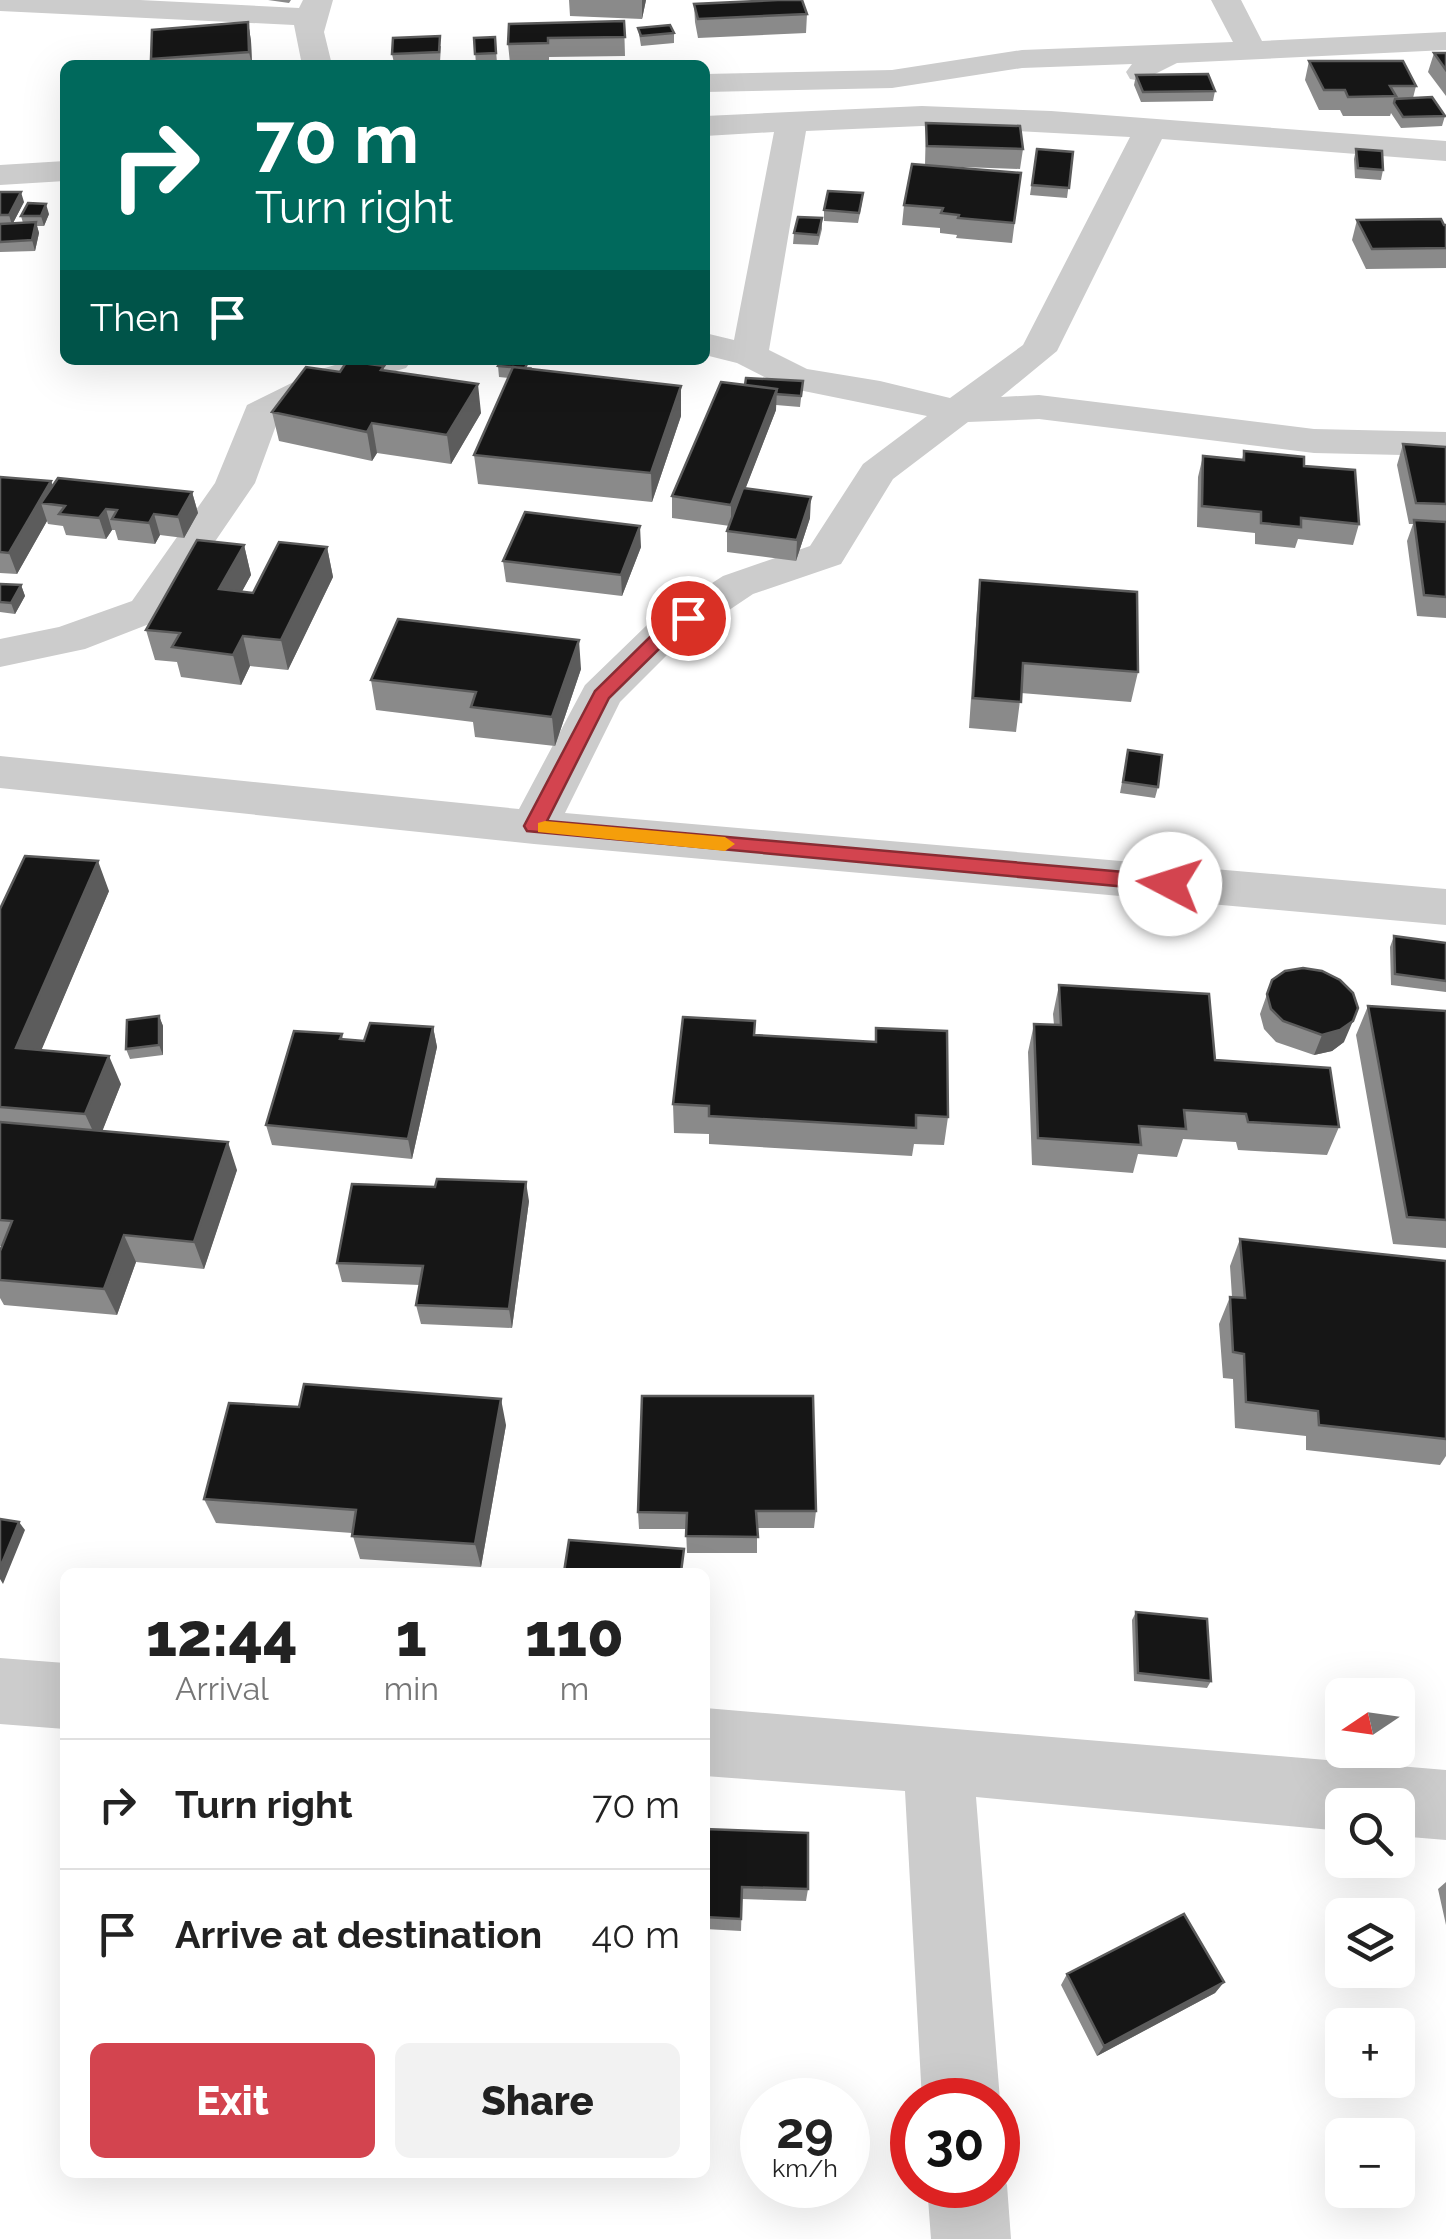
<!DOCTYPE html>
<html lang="en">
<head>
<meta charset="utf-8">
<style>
  :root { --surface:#fff; --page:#f2f2f2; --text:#222; --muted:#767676; --line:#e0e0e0; --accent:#d3444f }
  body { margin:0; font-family:Raleway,sans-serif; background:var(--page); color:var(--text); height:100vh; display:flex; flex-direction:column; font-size:38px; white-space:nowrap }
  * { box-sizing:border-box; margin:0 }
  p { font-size:32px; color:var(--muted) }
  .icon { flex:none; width:55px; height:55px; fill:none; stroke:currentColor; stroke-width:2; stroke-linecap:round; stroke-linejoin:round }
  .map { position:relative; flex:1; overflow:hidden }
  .side { position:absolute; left:60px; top:1568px; width:650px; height:610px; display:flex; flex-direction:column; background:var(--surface); border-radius:15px; box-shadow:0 10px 40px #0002 }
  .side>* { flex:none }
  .hud { position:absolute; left:60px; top:60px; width:650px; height:305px; border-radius:15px; box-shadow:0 10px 40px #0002; background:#00695c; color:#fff; overflow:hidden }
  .needle { width:65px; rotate:257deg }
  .controls { position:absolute; left:1325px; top:1678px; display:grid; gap:20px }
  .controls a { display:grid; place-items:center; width:90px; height:90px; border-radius:15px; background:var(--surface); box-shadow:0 10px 40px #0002; font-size:50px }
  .speed { position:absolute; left:740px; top:2078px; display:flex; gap:20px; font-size:50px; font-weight:700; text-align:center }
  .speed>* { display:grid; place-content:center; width:130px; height:130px; border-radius:50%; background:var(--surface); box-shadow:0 10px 40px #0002; line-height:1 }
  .speed small { font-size:25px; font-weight:400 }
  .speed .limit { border:15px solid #d22; background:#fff; color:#111 }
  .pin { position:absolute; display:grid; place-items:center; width:85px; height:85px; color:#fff; margin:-42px; border:5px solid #fff; border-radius:50%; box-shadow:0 2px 10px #0007 }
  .me { position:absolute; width:110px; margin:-55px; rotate:275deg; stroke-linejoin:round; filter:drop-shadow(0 0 8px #0008) }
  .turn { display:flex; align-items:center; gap:35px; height:210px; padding:0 30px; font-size:45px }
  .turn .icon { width:130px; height:130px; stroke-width:2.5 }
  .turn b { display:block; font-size:70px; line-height:85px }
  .then { display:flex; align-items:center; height:95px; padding:0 30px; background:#0003; gap:20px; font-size:38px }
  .eta { display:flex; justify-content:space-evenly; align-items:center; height:170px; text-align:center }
  .eta b { font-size:60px; font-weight:800; line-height:70px }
  .primary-button { display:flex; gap:20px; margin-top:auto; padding:20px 30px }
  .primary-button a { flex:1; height:115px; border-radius:15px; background:var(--accent); color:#fff; font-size:40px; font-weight:800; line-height:115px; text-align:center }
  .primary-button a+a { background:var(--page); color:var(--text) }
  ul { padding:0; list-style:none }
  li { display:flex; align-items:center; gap:30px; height:130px; padding:0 30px; border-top:2px solid var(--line) }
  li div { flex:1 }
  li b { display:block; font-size:38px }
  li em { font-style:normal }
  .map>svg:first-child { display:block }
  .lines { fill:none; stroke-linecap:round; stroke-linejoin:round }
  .minor { fill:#ccc; fill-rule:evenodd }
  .wall { fill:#8a8a8a }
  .shaded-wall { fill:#5c5c5c }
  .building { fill:#161616; stroke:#5c5c5c; stroke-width:2.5 }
  .route { fill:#d3444f; stroke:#892c33; stroke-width:2.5 }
  .slow { fill:#f59e0b }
</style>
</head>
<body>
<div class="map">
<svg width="1446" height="2239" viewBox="0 0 1446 2239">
  <rect width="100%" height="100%" fill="#fff"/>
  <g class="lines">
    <!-- minor -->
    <path class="minor" d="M0,0h140l159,8 4,-8h30l-9,32 8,33h-30l-8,-40 -294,-14z
      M1211,0h30l21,41 184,-9v18l-269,13 -36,18 -11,-2 -4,-7 6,-8 -110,4 -130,20 -187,4v-18l187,-4 130,-20 211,-8z
      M922,106l129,5 395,30v20l-284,-22 -105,212 -56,46 38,-2 275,34 132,3v24l-132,-3 -275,-34 -71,3 -75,57 -52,85 -88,30 -76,51 -57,57 -55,111 881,76v36l-912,-81 -534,-56v-32l519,53 66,-124 62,-60 76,-49 87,-30 53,-82 64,-48 -143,-29 -47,-24 -32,-8v-22l29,7 40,-208 -69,4v-20zM922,126l208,11 -107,208 -73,53 -70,-17 -73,-12 -38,-19 37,-219z
      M65,161v20l-65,4v-20z
      M352,360h60l-6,8 -62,18 -66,34 -23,63 -93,136 -77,30 -85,18v-28l59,-12 73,-26 83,-118 32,-78 71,-35z
      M0,1658l65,5v66l-65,-5z
      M705,1708l741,62v70l-48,-4v-31h-56v26l-366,-34 24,303 -2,6v-6h-76l-17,-309 -200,-15z
      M998,2163l9,22 4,54h-80l-4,-54h71z"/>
  </g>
  <!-- wall -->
  <path class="wall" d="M268,0h23l-2,3z
    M569,0h77l-4,19 -72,-3z
    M694,4l113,10 -1,19 -108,5 -3,-16z
    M624,21l1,35 -76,1v5l-39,1 -2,-19z
    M248,22l3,19 1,24h-100l-1,-6z
    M638,28l36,5v10l-33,3z
    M495,37l2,26 -21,1 -2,-26z
    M441,46l-1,16 -46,1 -2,-9z
    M1434,53h12v43l-18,-24z
    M1309,61l107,25 -3,12 32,18 -3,10 -41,2 -10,-15 -1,3h-47l-3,-6h-21l-14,-30z
    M1136,75l79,16 -2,10 -72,1 -7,-17z
    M926,123l97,26 -3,20 -85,-3 86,7 -9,70 -56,-5 1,-3 -17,-2v-5l-38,-3 2,-20 21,-40z
    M1037,149l36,3 -6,46 -37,-3z
    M1356,149l27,21 -2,10 -26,-2 -1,-19z
    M0,192l24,10 -11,21h10l-2,-7 28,-2 -5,12h-7l2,7 -4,18 -35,1z
    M862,203l-4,20 -34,-2v-11z
    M822,218v11l-4,16 -25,-1 1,-11z
    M1357,220l89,5v43l-80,1 -14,-29z
    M384,366v4l97,43 -30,51 -74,-11 -5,8 -93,-20 -7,-29 68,-40z
    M498,366l34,1 -1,2 150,17v30l-29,86 -174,-18 -4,-29 35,-77 -10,-1z
    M803,381l-3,26 -24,-2v5l-31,79 65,29 -14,43 -69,-9v-21l3,-5 -58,-8v-22l73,-111z
    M1403,444l43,3v171l-29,-2 -10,-75 6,-17h-4l-12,-59z
    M1244,451l60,15 55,58 -6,21 -55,-6 -3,9 -40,-4v-11l-58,-6 1,-50 5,-21 39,4z
    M0,477l51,4 2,4 139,7 6,21 -14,25 -24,-3 -5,9 -37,-4 -3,-10h-3l-6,9 -40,-4 -3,-9 -15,-2 -1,-3 -30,53 -17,-1z
    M244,545l7,30 -9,16 11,2 74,-46 6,30 -45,93 -38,-4 -9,19 -60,-8 -4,-15 -22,-2 -9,-30z
    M641,547l-19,49 -116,-14 -3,-21z
    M980,580l158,92 -7,30 -110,-9 -5,39 -47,-4 8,-118z
    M0,584l21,1 4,11 -10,18 -15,-2z
    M581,669l-26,77 -80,-9 -2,-15 -97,-12 -5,-30z
    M1128,750l30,37 -3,11 -35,-5z
    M109,891l-68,159 80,34 -19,47 135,39 -33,99 -68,-7 -19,53 -113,-10 -4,-7v-47l2,-5h-2v-337z
    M1394,936l52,7v49l-55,-7 -1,-38z
    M1272,980l72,62 -12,9 -18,4 -38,-13 -12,-13 -4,-15z
    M1059,985l156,75 124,67 -12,28 -89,-5 -2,-8 -53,-3 -6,18 -39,-3 -5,19 -101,-8 -4,-113 6,-28 20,1 -1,-11z
    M1368,1006l78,5v237l-53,-4 -37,-209z
    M159,1016l4,10v29l-33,4 -4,-10z
    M433,1027l4,20 -25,112 -140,-14 -6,-20 76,-91 1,6 21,1z
    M876,1028l72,89 -4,28 -30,-1 -2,12 -203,-12v-10l-35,-1 -1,-29 82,-68 120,6z
    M529,1201l-17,127 -91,-4 -5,-19 4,-20 -78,-3 -5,-19z
    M1240,1239l206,22v195l-6,9 -134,-15v-14l-71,-8 -2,-49 -10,-1 -4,-54 11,-27h2l-2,-31z
    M642,1396l174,115 -2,17h-57v25h-70l-1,-24h-47l-1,-17z
    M299,1407l207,18 -25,142 -121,-8 -8,-26 -136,-10 -12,-24z
    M1136,1612l75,69 -4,7 -73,-7 -2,-61z
    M705,1829l103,60 -2,12 -64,-2 -1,32 -36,-2z
    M1446,1882v43l-8,-36z
    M1067,1974l157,8 -9,11 -118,63 -36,-71z"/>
  <!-- shaded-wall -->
  <path class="shaded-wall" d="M642,0h4l-4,19z
    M248,22l3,19 1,24 -3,-13z
    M21,192l3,10 -12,23 -3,-10z
    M46,204l3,10 -5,12 -3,-10z
    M36,222l3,11 -4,18 -3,-11z
    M478,384l3,29 -30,51 -4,-29z
    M681,386v30l-29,86 -1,-29z
    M777,389l-1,21 -45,116v-21z
    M372,423l5,30 -5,8 -5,-29z
    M51,481l7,21 -17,1 6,18 -30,53 -8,-21z
    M192,492l6,21 -14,25 -6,-21z
    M811,497l-1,21 -14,43 1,-21z
    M106,509l6,21 -6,9 -7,-21z
    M154,514l6,21 -5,9 -6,-21z
    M640,526l1,21 -19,49 -1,-21z
    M244,545l7,30 -24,44 -8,-30z
    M327,547l6,30 -45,93 -7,-30z
    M21,585l4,11 -10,18 -4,-11z
    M243,636l7,30 -9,19 -8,-30z
    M579,640l2,29 -26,77 -3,-29z
    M98,861l11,30 -79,186 -14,-29z
    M159,1016l4,10v29l-4,-10z
    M1353,1021l-9,21 -12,9 -18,4 8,-20z
    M433,1027l4,20 -25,112 -4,-20z
    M109,1056l12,28 -23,58 -13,-28z
    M228,1142l9,28 -33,99 -10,-27z
    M526,1182l3,19 -17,127 -3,-19z
    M124,1235l12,27 -19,53 -13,-26z
    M501,1399l5,26 -25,142 -6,-23z
    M19,1522l6,8 -22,54 -3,-5v-11z
    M1224,1982l-9,11 -118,63 7,-10z"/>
  <!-- building -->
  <path class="building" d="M778,0h24l5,14 -109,5 -4,-15z
    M624,21l1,16 -77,1v5l-40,1 1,-20z
    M248,22l1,30 -98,7 1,-29z
    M670,25l4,8 -33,3 -3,-8z
    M440,36l-1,16 -47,2 1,-16z
    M495,37l1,16 -21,1 -1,-16z
    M1434,53h12v17z
    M1309,61h94l13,25h-26l6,10 -48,1 -3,-7h-21z
    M1208,74l7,17 -72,1 -7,-17z
    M1432,97l13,19 -42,1 -9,-14 1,-4z
    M926,123l94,3 3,23 -96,-3z
    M1037,149l36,3 -4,36 -37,-3z
    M1356,149l26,2 1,19 -25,-2z
    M912,164l109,9 -7,50 -56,-5 1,-3 -18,-2 2,-5 -39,-3z
    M828,191l35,2 -4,20 -35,-3z
    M0,192h21l-12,23h-9z
    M28,203l18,1 -5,12h-20z
    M798,217l24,1 -4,17 -24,-2z
    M1441,219l3,6h2v23l-74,1 -15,-29z
    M36,222l-4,18 -32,2v-18z
    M501,360h28l-4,8 -27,-2z
    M347,361l37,5 -3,4 97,14 -31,51 -75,-12 -5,9 -95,-20 34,-45 34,5z
    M513,367l168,19 -30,87 -177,-18z
    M746,378l57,3 -2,15 -25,-2 1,-5 -32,-4z
    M721,382l56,7 -46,116 -59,-9z
    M1403,444l43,3v57l-30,-1z
    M1244,451l60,6v9l51,4 4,54 -58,-6v9l-40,-4v-11l-59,-6 1,-50 41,4z
    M0,477l51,4 -42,72 -9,-1z
    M58,478l134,14 -14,25 -24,-3 -5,9 -37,-4 5,-9 -11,-1 -7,9 -40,-4 6,-8 -24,-3z
    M743,488l68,9 -14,43 -70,-9z
    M525,512l115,14 -19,49 -118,-14z
    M1414,520l32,2v75l-22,-2z
    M197,540l47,5 -25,44 34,4 26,-51 48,5 -46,93 -38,-4 -10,19 -61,-8 8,-14 -34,-3z
    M980,580l157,12 1,80 -115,-9 -2,39 -48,-4z
    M0,584l21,1 -10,18 -11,-1z
    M398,619l181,21 -27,77 -81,-10 5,-15 -105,-12z
    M1128,750l34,5 -4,32 -35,-5z
    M25,856l73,5 -82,187 93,8 -24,58 -85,-7v-198z
    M1394,936l52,7v38l-51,-7z
    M1303,968l19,3 18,9 13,13 5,15 -5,13 -13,9 -18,5 -39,-14 -12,-12 -4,-15 5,-14 13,-9z
    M1059,985l150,9 6,66 115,8 9,59 -91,-5 -2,-8 -62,-4 2,19 -47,-3 2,19 -103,-7 -4,-114 27,1z
    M1368,1006l78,5v209l-39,-3z
    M159,1016v29l-33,4 1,-29z
    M683,1017l72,4 -1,14 122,7v-14l71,3 1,86 -32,-2v13l-207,-12v-10l-36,-2z
    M370,1023l63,4 -25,112 -142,-14 28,-94 48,3 -2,5 24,2z
    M0,1122l228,20 -34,100 -70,-7 -20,54 -104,-9v-29l12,-30 -12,-1z
    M437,1179l89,3 -17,127 -93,-4 7,-39 -86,-3 15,-79 83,3z
    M1240,1239l206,22v178l-127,-14 -1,-14 -72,-9 -2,-48 -11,-2 -3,-55 15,1z
    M304,1384l197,15 -26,145 -123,-8 4,-26 -152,-11 25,-96 70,4z
    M642,1396h171l3,115h-60l2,26 -72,-1 1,-23 -49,-1z
    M0,1519l19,3 -19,46z
    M569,1540l115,9 -3,23h-117z
    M1136,1612l71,7 4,62 -73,-8z
    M705,1829l103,4v56l-66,-2 -1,32 -36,-2z
    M1184,1914l40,68 -120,64 -37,-72z"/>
  <!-- route -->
  <path class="route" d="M688,612l6,2v8l-25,17 -60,59 -62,123 623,55 10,8 -10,7 -643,-60 -3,-5 71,-135 61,-60z"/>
  <!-- slow -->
  <path class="slow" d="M545,821l180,16 10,7 -10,7 -187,-19v-9z"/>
</svg>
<div class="controls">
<a><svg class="needle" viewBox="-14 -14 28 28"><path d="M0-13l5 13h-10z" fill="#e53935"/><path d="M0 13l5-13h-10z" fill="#767676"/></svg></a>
<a><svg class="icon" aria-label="search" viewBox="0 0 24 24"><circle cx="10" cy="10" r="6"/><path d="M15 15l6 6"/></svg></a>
<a><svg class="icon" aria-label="layers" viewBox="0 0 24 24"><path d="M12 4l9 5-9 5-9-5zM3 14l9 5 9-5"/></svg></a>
<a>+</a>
<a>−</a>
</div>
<div class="speed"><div>29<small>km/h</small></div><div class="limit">30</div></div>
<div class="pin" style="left:688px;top:618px;background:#d93025"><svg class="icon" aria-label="arrive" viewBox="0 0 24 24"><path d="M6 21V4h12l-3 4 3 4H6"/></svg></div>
<svg class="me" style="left:1170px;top:884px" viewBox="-20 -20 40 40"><circle r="19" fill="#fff"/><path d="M0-13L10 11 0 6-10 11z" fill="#d3444f"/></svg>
<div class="hud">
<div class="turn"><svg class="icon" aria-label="right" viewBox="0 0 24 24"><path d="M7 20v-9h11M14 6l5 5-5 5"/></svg><div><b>70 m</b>Turn right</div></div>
<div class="then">Then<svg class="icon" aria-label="arrive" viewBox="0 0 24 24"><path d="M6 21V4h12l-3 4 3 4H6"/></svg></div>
</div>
<section class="side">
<div class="eta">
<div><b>12:44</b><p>Arrival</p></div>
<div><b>1</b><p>min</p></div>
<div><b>110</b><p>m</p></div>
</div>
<ul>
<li><svg class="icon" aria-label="right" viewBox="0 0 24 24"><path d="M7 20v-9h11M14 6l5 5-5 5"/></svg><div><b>Turn right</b></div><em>70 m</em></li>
<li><svg class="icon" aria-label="arrive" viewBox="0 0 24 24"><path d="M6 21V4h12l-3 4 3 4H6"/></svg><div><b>Arrive at destination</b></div><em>40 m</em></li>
</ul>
<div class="primary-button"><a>Exit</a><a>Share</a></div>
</section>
</div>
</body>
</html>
